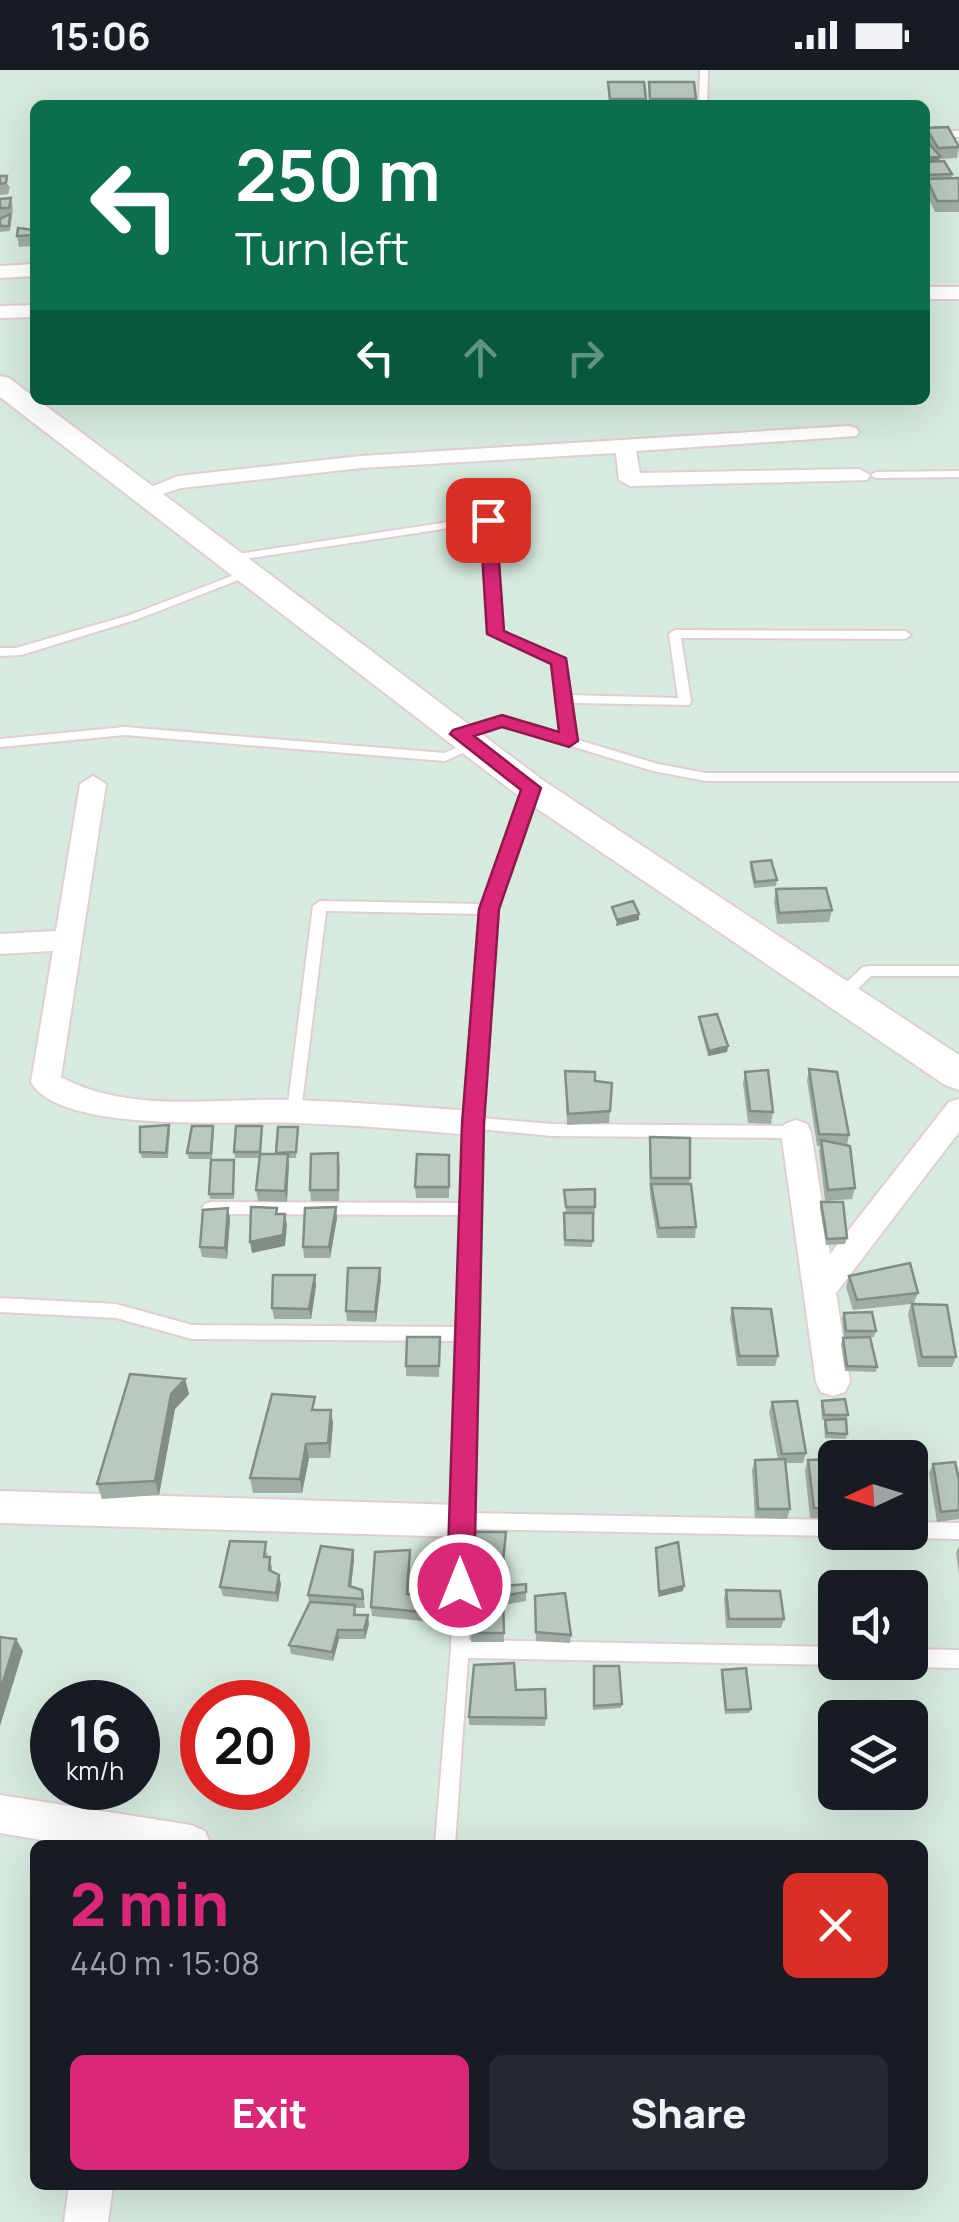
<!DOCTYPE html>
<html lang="en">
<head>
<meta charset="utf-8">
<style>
  :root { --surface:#171b24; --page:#242831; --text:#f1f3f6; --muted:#9ea1a6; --accent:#db2777 }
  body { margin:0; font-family:Manrope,sans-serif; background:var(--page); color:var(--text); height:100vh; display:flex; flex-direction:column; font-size:38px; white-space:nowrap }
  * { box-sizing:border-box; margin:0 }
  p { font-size:32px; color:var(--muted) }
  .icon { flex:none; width:55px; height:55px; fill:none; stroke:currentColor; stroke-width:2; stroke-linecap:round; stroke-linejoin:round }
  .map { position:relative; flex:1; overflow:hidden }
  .details { position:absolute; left:30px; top:1770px; width:898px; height:350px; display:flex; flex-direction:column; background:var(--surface); border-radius:15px; box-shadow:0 10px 40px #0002 }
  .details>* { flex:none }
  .guide { position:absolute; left:30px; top:30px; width:900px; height:305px; border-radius:15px; box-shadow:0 10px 40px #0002; background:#0b6e4f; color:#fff; overflow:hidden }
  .needle { width:65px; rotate:266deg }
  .tools { position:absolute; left:818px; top:1370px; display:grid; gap:20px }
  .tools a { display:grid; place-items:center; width:110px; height:110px; border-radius:15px; background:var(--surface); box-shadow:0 10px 40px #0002; font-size:50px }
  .speed { position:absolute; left:30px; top:1610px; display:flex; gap:20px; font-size:50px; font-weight:700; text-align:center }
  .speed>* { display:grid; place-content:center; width:130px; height:130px; border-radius:50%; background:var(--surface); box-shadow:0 10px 40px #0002; line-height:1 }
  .speed small { font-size:25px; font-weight:400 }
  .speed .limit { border:15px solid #d22; background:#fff; color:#111 }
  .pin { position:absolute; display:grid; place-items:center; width:85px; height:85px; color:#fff; margin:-42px; border-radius:20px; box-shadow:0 5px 15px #0006 }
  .me { position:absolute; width:110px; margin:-55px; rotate:0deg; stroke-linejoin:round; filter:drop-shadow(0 0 8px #0008) }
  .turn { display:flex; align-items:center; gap:35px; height:210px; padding:0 40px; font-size:45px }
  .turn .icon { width:130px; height:130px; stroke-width:2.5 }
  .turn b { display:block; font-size:70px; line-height:85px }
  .lanes { display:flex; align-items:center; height:95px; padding:0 40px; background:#0003; justify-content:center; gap:50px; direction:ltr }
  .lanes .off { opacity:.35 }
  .round { display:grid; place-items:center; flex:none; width:105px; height:105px; border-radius:15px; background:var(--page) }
  .headline { display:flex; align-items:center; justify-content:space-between; height:170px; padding:0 40px }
  h1 { font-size:60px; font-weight:800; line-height:75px; color:var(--accent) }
  .cta { display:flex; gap:20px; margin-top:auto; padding:20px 40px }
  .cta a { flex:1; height:115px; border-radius:15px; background:var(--accent); color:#fff; font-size:40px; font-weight:800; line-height:115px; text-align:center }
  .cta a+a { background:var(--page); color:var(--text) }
  .status { display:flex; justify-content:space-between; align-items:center; height:70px; padding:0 50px; background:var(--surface); direction:ltr }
  .status svg { height:28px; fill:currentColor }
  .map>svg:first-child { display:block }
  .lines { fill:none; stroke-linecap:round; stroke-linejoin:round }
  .service-casing { stroke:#e2ccd5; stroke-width:4 }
  .minor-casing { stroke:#e2ccd5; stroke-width:4 }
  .secondary-casing { stroke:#e2ccd5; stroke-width:4 }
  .service { fill:#fff; fill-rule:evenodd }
  .minor { fill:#fff; fill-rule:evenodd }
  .secondary { fill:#fff; fill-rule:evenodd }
  .wall { fill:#a0ada4 }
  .shaded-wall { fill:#828d86 }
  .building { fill:#bac9bf; stroke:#828d86; stroke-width:2.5 }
  .route { fill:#db2777; stroke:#8e194d; stroke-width:2.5 }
</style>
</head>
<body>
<div class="status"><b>15:06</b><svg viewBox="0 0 49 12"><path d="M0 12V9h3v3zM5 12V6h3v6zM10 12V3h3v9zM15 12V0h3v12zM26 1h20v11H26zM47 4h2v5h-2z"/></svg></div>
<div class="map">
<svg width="959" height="2152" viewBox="0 0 959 2152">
  <rect width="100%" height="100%" fill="#d6ebdd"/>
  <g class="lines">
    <!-- service casing -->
    <g class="service-casing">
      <path id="service" d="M700,0h8l-1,35h-8z
        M925,61h34v6h-34z
        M959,401v6l-83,1 -5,-3 5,-3z
        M488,446l5,3 9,113 62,26 6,37 108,3 -9,-64 6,-4 230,1 6,4 -6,4 -224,-1 10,64 -2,3 -118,-2 4,36 83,25 48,9h253v8h-253l-53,-10 -151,-46 -43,13 -4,-1v-6l47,-14 60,18 -8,-72 -64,-29 -7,-111 -252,38 -6,-3 6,-3z
        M250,499l4,1v4l-116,45 -117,36 -21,1v-8h16l114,-33z
        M125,657l319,26 30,-12 6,4 -35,16 -320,-26 -125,12v-8z
        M532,715l6,4 -42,120 -15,209 71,6 244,2 5,2 2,4 -2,4 -5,2 -244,-2 -72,-7 -9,268 -1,116 365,7v12h7l-7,4 -365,-7 -1,111 366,7v15h6l-6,3 -367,-7 -13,187h-20l16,-196 6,-308 -265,-2 -76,-21 -116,-6v-14l116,6 76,21 265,2 5,-112 -252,-1 -5,-2 -3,-4 3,-4 5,-2 252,1 4,-80 16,-209 -156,-3 -25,200 -2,4h-10l-2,-4 26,-205 7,-5 164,3 42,-115z
        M868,896h91v10h-88l-27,26h-10l-2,-4 2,-4 29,-27z
        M910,1452l49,1v16l-49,-1 -8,-6h8z
        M910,1579l49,1v18l-49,-1 -7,-5h7z"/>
    </g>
    <!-- minor casing -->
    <g class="minor-casing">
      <path id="minor" d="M35,194v12l-35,2v-12z
        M925,217h34v12h-34z
        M35,235v12l-35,1v-12z
        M849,356l7,2 3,4 -3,4 -220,15 4,22 219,-4 11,6 -3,5 -237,6 -11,-6 -3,-27 -255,15 -180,20 -34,11 -11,-6 42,-17 183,-20z
        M93,706l13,8 -45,293c69,38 160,20 235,23 59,2 118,7 177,11l11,4 4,8 -4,8 -11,4c-59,-5 -117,-10 -176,-12 -55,-3 -237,12 -266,-41l22,-131 -53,3v-20l56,-3 24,-147z
        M959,1029v33l-123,161 14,89 -5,10 -12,4 -12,-4 -5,-10 -35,-250 4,-8 11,-4 11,4 4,8 19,122 119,-152z
        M0,1421l461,14 12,5 5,11 -5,11 -12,5 -461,-14z
        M0,1725l191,30 14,6 6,14h-140l-71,-12z
        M69,2115h44l-5,37h-44z"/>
    </g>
    <!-- secondary casing -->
    <g class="secondary-casing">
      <path id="secondary" d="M0,306l9,2 535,403 415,274v35l-14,-5 -425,-288 -520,-400z"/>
    </g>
    <!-- service -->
    <use href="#service" class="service"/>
    <!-- minor -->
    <use href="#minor" class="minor"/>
    <!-- secondary -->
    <use href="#secondary" class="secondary"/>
  </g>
  <!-- wall -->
  <path class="wall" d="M608,12l38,17v6h-37z
    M649,12l47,17v6h-47z
    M926,58l33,19 -2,11 -17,1 -1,2 13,13 -1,4h8v34h-24l-10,-21z
    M0,106l10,11 -2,7 -8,1z
    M11,128l2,11 -3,22 -10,1v-33z
    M35,160v33h-1l-2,-17 -13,1 -2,-11z
    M751,792l26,18 -1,6 -22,2 -4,-20z
    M776,819l56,21 -3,12 -52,2 -3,-23z
    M699,947l29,29 -1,6 -19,4 -9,-34z
    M809,999l40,66 -2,10 8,43 -3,11 -27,2 -6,-50 1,-5h-3l-10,-66z
    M565,1001l30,10 17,2 -3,40 -42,2z
    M745,1002l28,40 -2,12 -23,-1 -5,-40z
    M169,1055l1,6 -2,27h-26l-2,-6z
    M213,1056l1,6 -2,27h-23l-2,-6z
    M262,1056l-1,28h15l22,-27 -2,31h-8l-1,44 -29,-1 -2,-11 4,-32h-25l-1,-6z
    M650,1067l40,41 -1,6 7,43 -1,11h-38l-7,-43 -1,-47z
    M449,1085v43h-33l-1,-11z
    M234,1090v39h-24l-1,-5z
    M340,1094l-1,37h-28l-1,-11z
    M564,1120l31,17 -3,40 -28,-1 2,-34z
    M821,1132l26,36 -2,6 -19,1 -6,-37z
    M228,1138l2,11 -3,40 -25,-2 -2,-10z
    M337,1148l-7,40h-26l-1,-11z
    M315,1205l1,11 -5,33h-37l-2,-11z
    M849,1206l69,17 -4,10 42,54 -4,10h-34l-10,-53 3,-10 -58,6 -7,-23z
    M381,1209l-5,43 -29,-1 -1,-10z
    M732,1238l46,48 -3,10h-38l-7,-48z
    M844,1243l32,18 -2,6h-30l-2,-19z
    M440,1267l-1,40 -33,-1v-10z
    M843,1268l34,29 -1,5 -31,-1 -4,-27z
    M185,1309l4,15 -14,15 -16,86 -57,4 -5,-15z
    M822,1331l26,14 -2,4 1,15 -1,5 -21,-1 -1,-13 1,-5h-3l-1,-14z
    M772,1332l34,51 -3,10h-17l4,46 -3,10 -32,-1 -3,-48 3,-10h23l-9,-48z
    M317,1340h14l2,14 -3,34h-21l-7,35h-49l-3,-15z
    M808,1390l27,9v50l-25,-1 -5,-48z
    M910,1391l11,49 -4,9h-7z
    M933,1394l26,16v39l-22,3 -8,-49z
    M473,1462l33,10 -5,45 25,-3v17l-23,4 1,37h-33l-1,-53h1z
    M959,1476v29l-3,-22z
    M353,1480l1,10 -3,27 11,3 3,18h-10l1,7 13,9 -4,15h-26l-6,22 -42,-7 -2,-9 20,-42 -1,-8z
    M268,1482l-1,5 5,9v5l9,13 -3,18 -55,-6 -3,-9z
    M410,1489l-2,35 34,6 1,23 -71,-7 -1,-9z
    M726,1520l58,29 -3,9h-55l-2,-29z
    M535,1526l36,39 -1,8 -34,-2z
    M593,1600l29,34 -1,4 -28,2z
    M722,1600l29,39 -2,4 -24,1 -4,-39z
    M516,1620l30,28 -1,8 -76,-1v-8z"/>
  <!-- shaded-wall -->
  <path class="shaded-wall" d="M940,86l-2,11 -13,2v-11z
    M639,844v6l-23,6 1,-6z
    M728,976l-1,6 -19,4 1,-5z
    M288,1084l1,11 -2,37 -2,-11z
    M336,1137l1,11 -7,40 -1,-11z
    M228,1138l2,11 -3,40 -2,-11z
    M285,1144l2,11 -2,21 -33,7 -2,-11z
    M380,1198l1,11 -5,43 -1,-10z
    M315,1205l1,11 -5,33 -2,-10z
    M185,1309l4,15 -14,15 -16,86 -4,-14 16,-87z
    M331,1340l2,14 -3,34 -2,-15z
    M306,1374l3,14 -7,35 -2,-14z
    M353,1480l1,10 -4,35 -1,-9z
    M279,1505l2,9 -3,18 -2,-9z
    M684,1516l-1,5 -25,6 1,-5z
    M368,1545l1,9 -4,15 -1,-9z
    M338,1560l1,9 -6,22 -1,-9z
    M16,1569l7,12 -23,75v-35z"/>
  <!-- building -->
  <path class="building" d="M608,12h36l2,17h-36z
    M649,12h45l2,17h-46z
    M948,57l11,20 -21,1 -12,-20z
    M925,69l15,17 -15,2z
    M944,91l8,13 -27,1v-13z
    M0,106h7l-1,7 -6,1z
    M959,108v23h-22l-10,-22z
    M11,128l-2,10h-9v-9z
    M10,144l-1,12h-9v-7z
    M18,158l17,2v22h-3l2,-17 -17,1z
    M771,790l6,20 -22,2 -4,-20z
    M826,818l6,22 -53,3 -3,-24z
    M633,831l6,13 -22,6 -5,-13z
    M717,944l11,32 -19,5 -10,-34z
    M809,999l28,3 12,63 -30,-1z
    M768,1000l5,42 -23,-1 -5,-39z
    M565,1001l30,1v9l17,2 -2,28 -42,3z
    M169,1055l-3,28 -26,-1v-25z
    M192,1056h21l-2,27h-24z
    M236,1056h26l-2,26h-26z
    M278,1057h20l-2,25 -20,1z
    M650,1067l40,1v40h-39z
    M821,1070l29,6 5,42 -27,2z
    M338,1083v37h-28l1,-36z
    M260,1084h28l-3,37 -29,-1z
    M417,1084l32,1v32h-34z
    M211,1090h23l-1,34h-24z
    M651,1114h40l5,43 -37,1z
    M595,1119v18h-29l-2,-17z
    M821,1132h22l4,36 -20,1z
    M251,1137l26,1 -1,6h9l-2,21 -33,7z
    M336,1137l-7,40h-26l2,-39z
    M228,1138l-3,40 -25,-1 3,-37z
    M564,1143h29v28l-28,-1z
    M910,1193l8,30 -61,7 -8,-24z
    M348,1198h32l-5,44 -29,-1z
    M273,1205h42l-6,34 -37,-1z
    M912,1234l35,1 9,52h-34z
    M732,1238l39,1 7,47h-39z
    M872,1242l4,19h-30l-2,-18z
    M407,1267h33l-1,29h-33z
    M870,1267l7,30 -30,-1 -4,-28z
    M130,1304l55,5 -14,15 -16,87 -58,3z
    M272,1324l43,3 -3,13h19l-3,33 -22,1 -6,35 -50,-1z
    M845,1329l3,16h-24l-2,-14z
    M797,1331l9,52 -24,1 -10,-52z
    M846,1349l1,15 -20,-1 -2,-13z
    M785,1389l5,50h-32l-3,-49z
    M834,1389l1,50 -21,-1 -6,-48z
    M910,1391h2l9,49 -11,-1z
    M955,1392l4,18v30l-18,2 -8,-48z
    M473,1462h33l-5,48h-30z
    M230,1471l36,1 -2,15h6l-1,13 10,5 -3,18 -56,-6z
    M678,1472l6,44 -25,6 -3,-44z
    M321,1476l32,4 -4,36 13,4 1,9 -55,-4z
    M410,1480l-3,44 35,6 1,14 -72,-7 4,-55z
    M526,1514v8l-23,4 1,37h-33l-1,-44z
    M726,1520l54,1 4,28h-55z
    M565,1523l6,42 -35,-3 -1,-36z
    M310,1532l45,3 -1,10h14l-4,15h-26l-6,22 -43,-7z
    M0,1567l16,2 -16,52z
    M514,1593l2,27 29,-1 1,29 -77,-1 5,-52z
    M594,1596h25l3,38 -28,2z
    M746,1598l5,41 -25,1 -4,-40z"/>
  <!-- route -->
  <path class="route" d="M488,445l8,5 8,111 62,27 12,83 -9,6 -67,-20 -28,9 67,52 -42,121 -15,215 -10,461 -4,9 -10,4 -9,-4 -4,-9 15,-461 17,-215 42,-119 -71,-56 3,-4 49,-15 57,17 -8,-68 -64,-30 -7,-114z"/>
</svg>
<div class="tools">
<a><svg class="needle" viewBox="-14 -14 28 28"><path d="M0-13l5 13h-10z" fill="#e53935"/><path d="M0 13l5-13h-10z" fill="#9ea1a6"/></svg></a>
<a><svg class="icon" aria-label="sound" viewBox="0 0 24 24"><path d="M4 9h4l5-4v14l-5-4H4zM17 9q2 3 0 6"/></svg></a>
<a><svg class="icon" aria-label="layers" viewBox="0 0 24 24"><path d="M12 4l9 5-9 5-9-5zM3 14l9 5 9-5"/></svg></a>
</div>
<div class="speed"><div>16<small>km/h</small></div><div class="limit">20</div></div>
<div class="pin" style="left:488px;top:450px;background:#d93025"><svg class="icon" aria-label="arrive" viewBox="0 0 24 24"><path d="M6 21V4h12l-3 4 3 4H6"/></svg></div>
<svg class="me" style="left:460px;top:1515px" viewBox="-20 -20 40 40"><circle r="17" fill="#db2777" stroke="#fff" stroke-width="3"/><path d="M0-11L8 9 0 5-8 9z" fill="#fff"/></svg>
<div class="guide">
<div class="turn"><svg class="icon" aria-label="left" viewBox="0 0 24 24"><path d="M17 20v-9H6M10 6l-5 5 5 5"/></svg><div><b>250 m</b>Turn left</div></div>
<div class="lanes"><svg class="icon" aria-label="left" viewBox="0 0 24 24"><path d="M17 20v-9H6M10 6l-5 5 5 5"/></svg><svg class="icon off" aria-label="ahead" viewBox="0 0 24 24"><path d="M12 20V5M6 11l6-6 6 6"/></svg><svg class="icon off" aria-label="right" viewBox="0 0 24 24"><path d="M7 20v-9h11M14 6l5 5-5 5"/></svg></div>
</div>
<section class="details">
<div class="headline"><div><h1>2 min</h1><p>440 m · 15:08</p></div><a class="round" style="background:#d93025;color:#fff"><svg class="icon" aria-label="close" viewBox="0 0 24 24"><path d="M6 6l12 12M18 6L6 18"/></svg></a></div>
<div class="cta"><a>Exit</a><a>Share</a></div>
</section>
</div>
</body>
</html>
